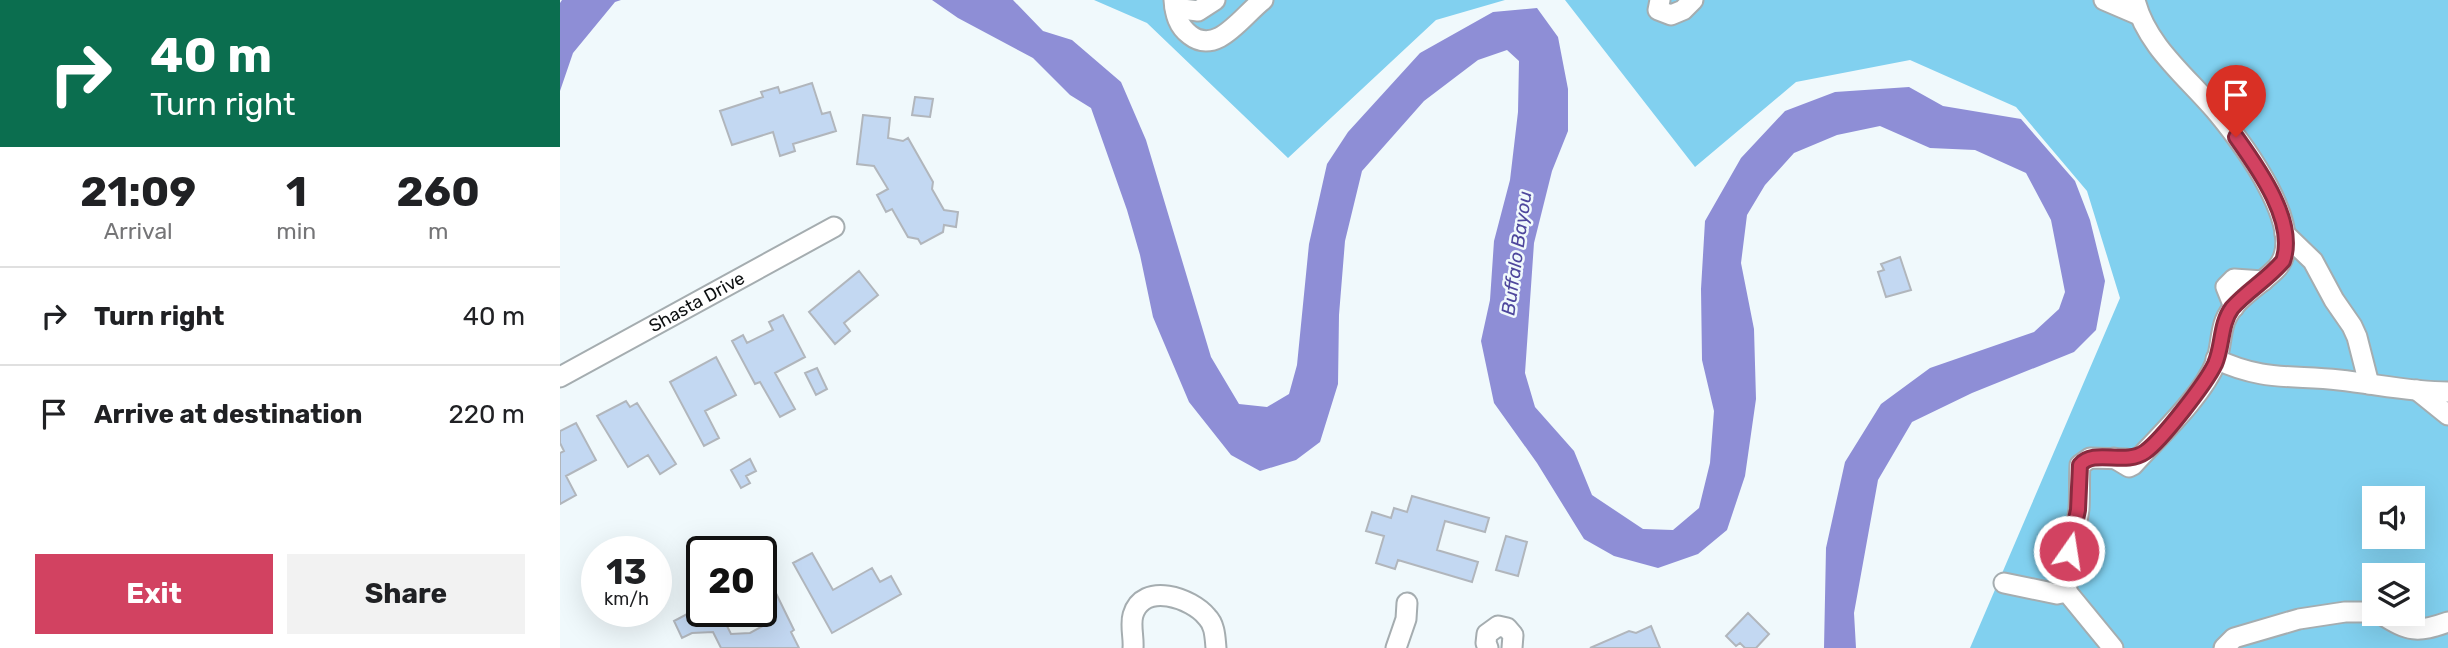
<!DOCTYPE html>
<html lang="en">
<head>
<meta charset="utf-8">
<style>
  :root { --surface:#fff; --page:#f2f2f2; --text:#202124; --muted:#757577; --line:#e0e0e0; --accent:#d24261 }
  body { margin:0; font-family:Rubik,sans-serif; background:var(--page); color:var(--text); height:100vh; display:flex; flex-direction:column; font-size:26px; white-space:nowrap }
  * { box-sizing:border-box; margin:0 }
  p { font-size:23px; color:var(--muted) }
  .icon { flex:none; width:38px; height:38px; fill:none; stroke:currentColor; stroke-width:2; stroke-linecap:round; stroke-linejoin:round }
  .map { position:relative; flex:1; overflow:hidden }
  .sheet { display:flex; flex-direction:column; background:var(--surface); width:560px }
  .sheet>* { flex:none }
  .hud { background:#0b6e4f; color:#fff; overflow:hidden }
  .controls { position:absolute; left:1802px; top:486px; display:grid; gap:14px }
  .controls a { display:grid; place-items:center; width:63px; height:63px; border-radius:0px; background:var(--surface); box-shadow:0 7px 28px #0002; font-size:35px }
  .speed { position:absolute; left:21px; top:536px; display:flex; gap:14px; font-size:35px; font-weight:700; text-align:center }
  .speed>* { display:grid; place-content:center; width:91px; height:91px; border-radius:50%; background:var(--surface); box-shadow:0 7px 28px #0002; line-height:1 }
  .speed small { font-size:18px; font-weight:400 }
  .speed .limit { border:4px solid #111; border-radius:10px; background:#fff; color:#111 }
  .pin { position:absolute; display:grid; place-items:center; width:60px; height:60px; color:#fff; margin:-72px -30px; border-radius:50% 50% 50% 0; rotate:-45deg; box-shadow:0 0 7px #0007 }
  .pin .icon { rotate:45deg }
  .me { position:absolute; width:77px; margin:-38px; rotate:13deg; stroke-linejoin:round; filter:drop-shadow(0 0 5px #0008) }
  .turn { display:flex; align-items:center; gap:24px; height:147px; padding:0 35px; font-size:32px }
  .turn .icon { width:91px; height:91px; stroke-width:2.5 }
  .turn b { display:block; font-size:49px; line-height:60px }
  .eta { display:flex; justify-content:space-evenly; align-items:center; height:119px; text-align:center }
  .eta b { font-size:42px; font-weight:700; line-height:49px }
  .cta { display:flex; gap:14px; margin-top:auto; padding:14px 35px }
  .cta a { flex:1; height:80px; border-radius:0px; background:var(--accent); color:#fff; font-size:28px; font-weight:700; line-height:80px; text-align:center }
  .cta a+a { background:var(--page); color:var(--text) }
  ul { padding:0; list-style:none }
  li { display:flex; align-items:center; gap:21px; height:98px; padding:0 35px; border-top:2px solid var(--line) }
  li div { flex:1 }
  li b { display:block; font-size:26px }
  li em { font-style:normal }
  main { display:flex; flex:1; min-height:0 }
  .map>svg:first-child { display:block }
  .green { fill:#81d0ef; fill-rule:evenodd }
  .water { fill:#8e8ed6 }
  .building { fill:#c3d8f2; stroke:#b1b6bc; stroke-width:2 }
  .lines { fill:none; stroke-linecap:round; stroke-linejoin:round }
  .minor-casing { stroke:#a5adb0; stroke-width:23 }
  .minor { stroke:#fff; stroke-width:19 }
  .route-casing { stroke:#882b3f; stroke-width:18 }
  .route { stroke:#d24261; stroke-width:12 }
  .labels { text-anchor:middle; stroke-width:5; stroke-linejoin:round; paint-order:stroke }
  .street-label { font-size:18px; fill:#0d1011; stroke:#f0f9fc }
  .water-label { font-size:19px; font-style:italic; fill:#4e479d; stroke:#f0f9fc }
</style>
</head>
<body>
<main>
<section class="sheet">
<div class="hud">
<div class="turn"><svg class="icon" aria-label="right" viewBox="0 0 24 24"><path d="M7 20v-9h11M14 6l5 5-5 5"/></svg><div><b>40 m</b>Turn right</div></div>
</div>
<div class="eta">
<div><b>21:09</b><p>Arrival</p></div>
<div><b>1</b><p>min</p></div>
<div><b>260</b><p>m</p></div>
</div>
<ul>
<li><svg class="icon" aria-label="right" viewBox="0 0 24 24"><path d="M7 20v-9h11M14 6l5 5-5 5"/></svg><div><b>Turn right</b></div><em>40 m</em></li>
<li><svg class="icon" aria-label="arrive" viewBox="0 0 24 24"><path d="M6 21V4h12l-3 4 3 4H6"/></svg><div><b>Arrive at destination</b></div><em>220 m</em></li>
</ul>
<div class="cta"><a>Exit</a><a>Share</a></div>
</section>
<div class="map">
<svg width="1888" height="648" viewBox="0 0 1888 648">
  <rect width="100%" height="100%" fill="#f0f9fc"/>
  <!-- green -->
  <path class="green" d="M534,0h411l-69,20 -148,138 -141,-135z
    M1005,0h883v648h-478l150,-350 -33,-107 -71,-84 -106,-47 -114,22 -101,85zM1815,499h38v38h-38zM1815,576h38v38h-38z"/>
  <!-- water -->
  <path class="water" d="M2,0h59l-6,2 -42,51 -13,38v-88z
    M372,0h81l30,31 29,9 49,42 25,58 65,217 28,47 28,3 22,-13 8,-29 12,-121 18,-80 21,-32 72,-79 73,-41 44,-4 21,29 10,52v42l-16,40 -18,72 -9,130 10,34 39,44 18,44 51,34 30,1 26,-22 11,-45 4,-52 -12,-51 -1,-71 4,-68 36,-63 44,-47 50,-19 74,-5 34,19 78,13 54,62 15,39 15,61 -9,49 -22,22 -102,41 -60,29 -34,58 -24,133 2,35h-32l2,-100 19,-86 36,-58 49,-36 104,-36 25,-23 6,-17 -14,-72 -25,-47 -51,-23 -45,-2 -50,-22 -43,9 -43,18 -29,32 -18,30 -6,48 13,66 2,70 -11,77 -18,54 -29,24 -40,14 -44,-12 -30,-17 -47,-76 -43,-60 -13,-62 9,-41 4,-59 16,-61 8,-68 1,-51 -12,-11 -29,10 -54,41 -62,70 -17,70 -6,74 -1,69 -18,58 -24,18 -36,11 -29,-16 -42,-53 -36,-85 -13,-62 -13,-45 -36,-102 -21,-13 -37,-37 -75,-40z"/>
  <!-- building -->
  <path class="building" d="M252,83l10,31 8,-2 6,19 -43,13 2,7 -15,5 -7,-24 -41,13 -12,-34 43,-14 -2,-5 17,-5 2,6z
    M355,97l18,2 -3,18 -18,-2z
    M303,115l27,3 -2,20 15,3 5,-3 25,44 -1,7 12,21 14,2 -2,15 -12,-2 -1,7 -22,12 -3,-5 -10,-2 -16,-28 -6,3 -9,-17 11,-6 -14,-23 -17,-2z
    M1340,257l11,33 -25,7 -8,-25 6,-2 -3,-6z
    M299,271l19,24 -34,28 6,8 -15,13 -26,-32z
    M223,315l22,42 -30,16 20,36 -15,8 -20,-35 -5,2 -23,-43 11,-6 4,8 26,-13 -4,-8z
    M156,357l20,38 -31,16 14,27 -15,8 -34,-64z
    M257,368l10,21 -11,6 -11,-22z
    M66,401l4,6 7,-4 39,61 -16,10 -12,-19 -20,12 -31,-51z
    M16,423l20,37 -30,16 10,19 -16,9v-51l4,-2 -4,-8v-12z
    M190,459l6,12 -10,5 4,7 -9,5 -10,-18z
    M852,496l77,22 -4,14 -40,-11 -8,29 41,12 -6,20 -74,-22 -3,9 -19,-6 8,-27 -18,-5 6,-19 19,6 3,-10 13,4z
    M946,536l21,6 -9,34 -22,-6z
    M252,553l21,37 39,-22 8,14 11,-6 10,18 -69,39 -39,-70z
    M210,581l24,49 -3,2 8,16h-78l-8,-16 -21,1 -10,5 -8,-17 15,-8 31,-1 11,22 19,-1 13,-7 -2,-44z
    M1188,613l21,21 -13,14h-11l-5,-5 -4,3 -10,-10z
    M1091,626l9,22h-70l39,-17 7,2z"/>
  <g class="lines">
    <!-- minor casing -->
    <g class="minor-casing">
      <g id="minor">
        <path d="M614,0c1,14 4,26 16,35 27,21 52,-19 73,-35"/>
        <path d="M1100,0l-2,10 13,5 12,-5 10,-10"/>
        <path d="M1544,0l35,15"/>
        <path d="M615,8l23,3 17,-11"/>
        <path d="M1725,234l28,27 21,39 18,26 5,11 12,47"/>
        <path d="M1674,307l-8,-20 8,-8 29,2"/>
        <path d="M1656,359c45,22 76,16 123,21 37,4 72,12 109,12"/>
        <path id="s1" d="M0,377l274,-150"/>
        <path d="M1857,390l31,25"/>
        <path d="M1554,458l15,9 4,-2c25,-28 69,-68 83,-103 5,-13 4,-28 9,-41 9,-23 36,-36 52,-53 33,-38 -37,-128 -62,-158 -29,-34 -69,-65 -80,-110"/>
        <path d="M1444,583l53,11 10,-2 46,56"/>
        <path d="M1507,592c-2,-34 8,-52 12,-83 1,-14 0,-30 1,-44l10,-7 36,1"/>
        <path d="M1821,614c28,18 36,19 67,8"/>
        <path d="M573,648c1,-10 -3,-23 0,-33 10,-34 59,-17 74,2 8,8 8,20 9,31"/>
        <path d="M836,648l10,-29 1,-16"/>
        <path d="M928,648l-2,-5 1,-9 11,-8 9,2 6,7 -1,13"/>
        <path d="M1664,648l10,-10 65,-19 46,-7h30"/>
      </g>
    </g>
    <!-- minor -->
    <use href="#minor" class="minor"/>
  </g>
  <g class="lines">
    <!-- route casing -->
    <g class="route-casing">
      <path id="route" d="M1509,551l9,-41 2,-45c14,-17 45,1 65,-13 17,-12 61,-69 70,-88 8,-18 5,-40 17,-56 15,-17 36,-29 51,-47 14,-39 -25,-93 -47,-124"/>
    </g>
    <!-- route -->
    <use href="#route" class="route"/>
  </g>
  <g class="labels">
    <!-- street labels -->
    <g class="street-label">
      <text dy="6" stroke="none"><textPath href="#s1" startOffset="156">Shasta Drive</textPath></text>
    </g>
    <!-- water labels -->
    <g class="water-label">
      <text transform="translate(956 253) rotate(-82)" y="7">Buffalo Bayou</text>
    </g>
  </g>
</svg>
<div class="controls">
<a><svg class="icon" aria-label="sound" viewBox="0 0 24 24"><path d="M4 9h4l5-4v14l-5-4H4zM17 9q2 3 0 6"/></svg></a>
<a><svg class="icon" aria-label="layers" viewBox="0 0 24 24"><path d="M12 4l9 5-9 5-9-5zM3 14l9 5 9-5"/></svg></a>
</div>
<div class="speed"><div>13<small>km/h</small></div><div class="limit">20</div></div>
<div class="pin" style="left:1676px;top:137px;background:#d93025"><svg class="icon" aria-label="arrive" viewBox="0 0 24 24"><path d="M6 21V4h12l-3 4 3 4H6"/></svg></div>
<svg class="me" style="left:1509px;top:551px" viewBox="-20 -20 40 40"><circle r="17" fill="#d24261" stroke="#fff" stroke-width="3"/><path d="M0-11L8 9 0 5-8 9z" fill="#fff"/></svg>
</div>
</main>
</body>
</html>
